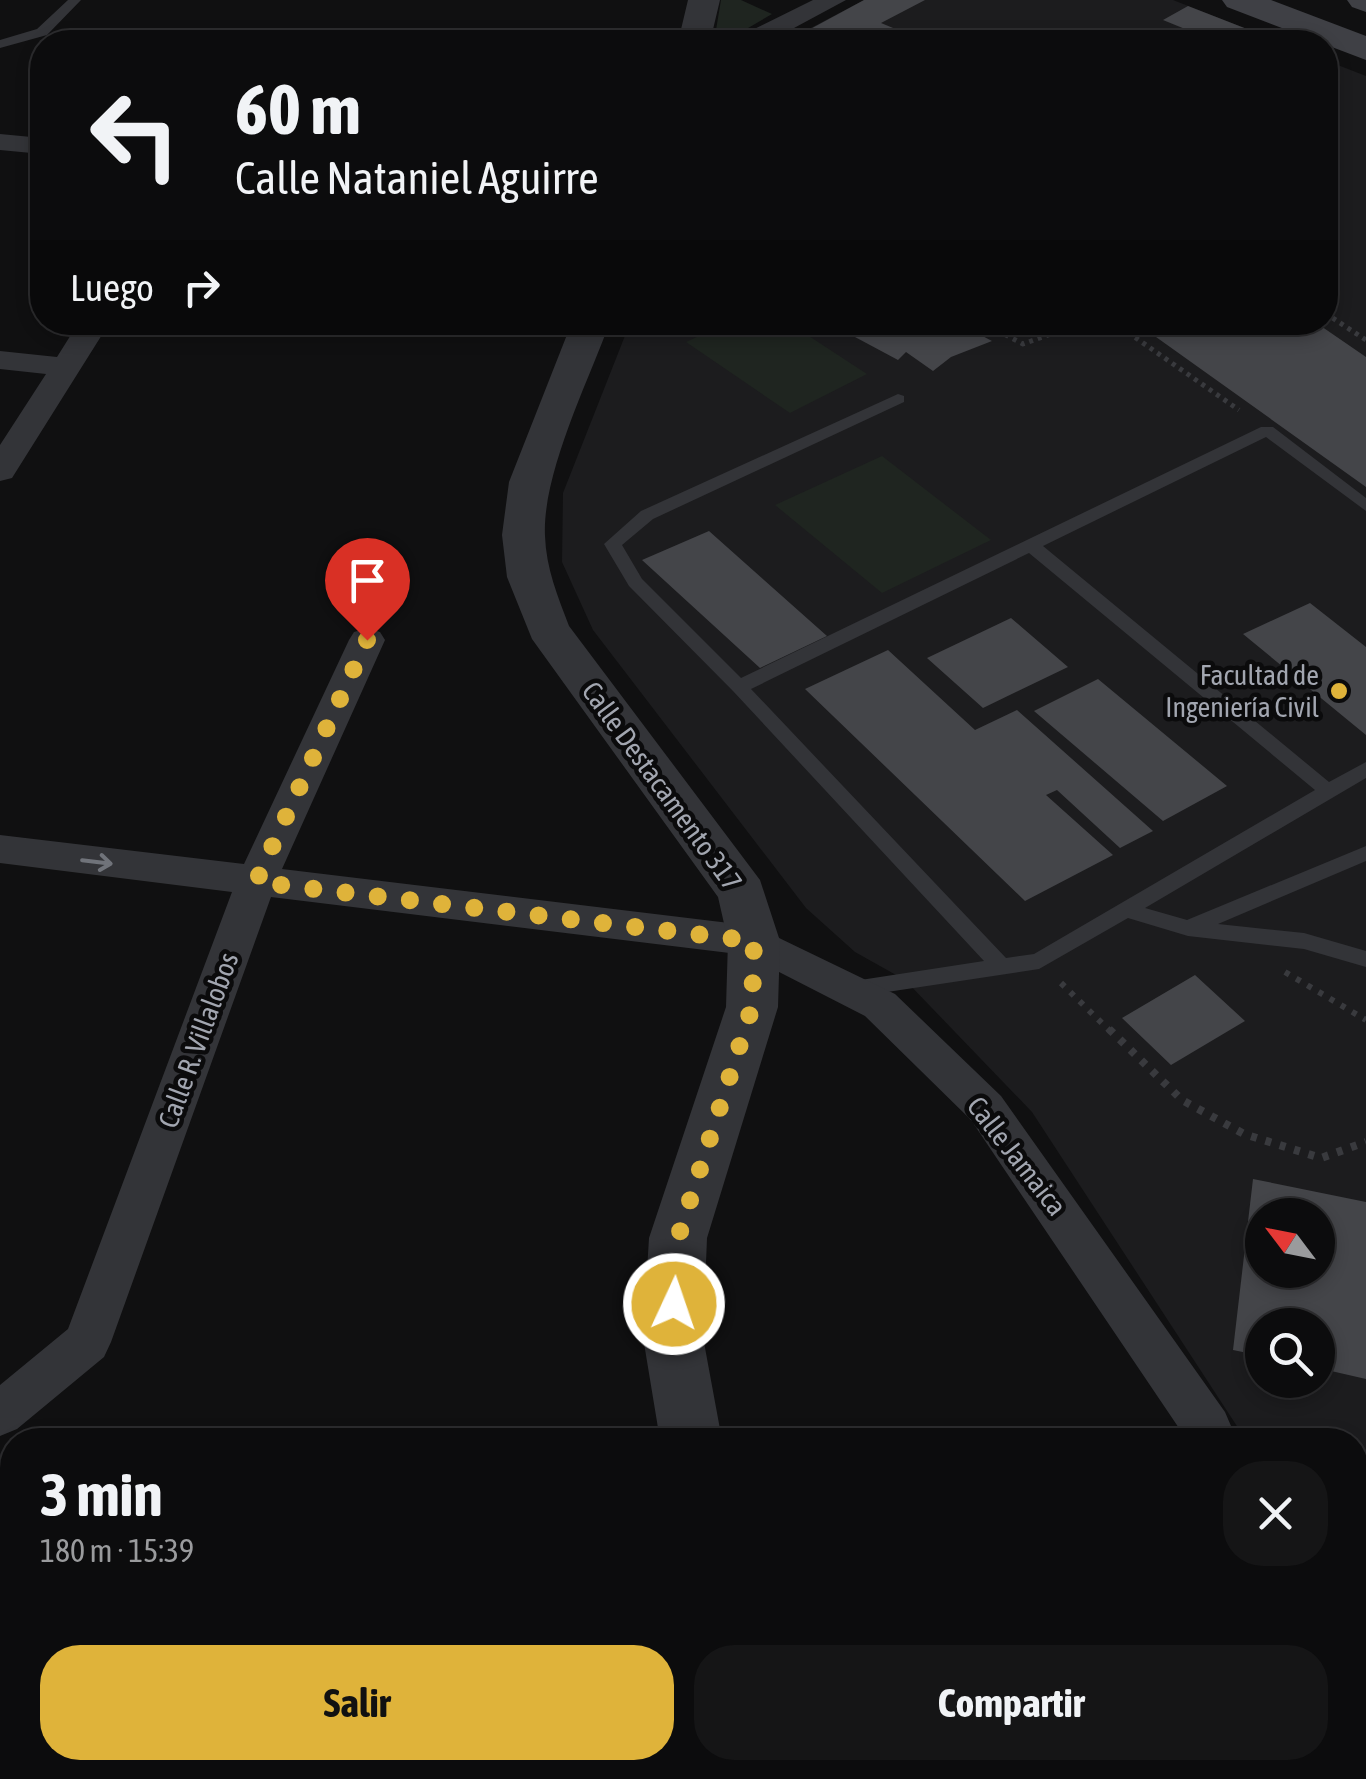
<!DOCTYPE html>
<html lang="es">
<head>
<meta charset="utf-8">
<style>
  :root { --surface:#0c0c0d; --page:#151516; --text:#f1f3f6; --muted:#9a9b9d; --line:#2c2c2e; --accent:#dfb33a }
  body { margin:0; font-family:"Asap Condensed",sans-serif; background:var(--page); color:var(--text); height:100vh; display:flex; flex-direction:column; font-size:38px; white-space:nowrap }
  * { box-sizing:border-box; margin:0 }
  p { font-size:32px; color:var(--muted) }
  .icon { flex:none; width:55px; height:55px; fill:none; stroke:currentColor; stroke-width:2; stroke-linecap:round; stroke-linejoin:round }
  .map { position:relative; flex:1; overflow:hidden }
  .side { position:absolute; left:0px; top:1428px; width:1368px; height:352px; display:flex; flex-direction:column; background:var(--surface); border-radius:40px 40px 0 0; box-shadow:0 5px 15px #0003,0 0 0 2px var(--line) }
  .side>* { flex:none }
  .hud { position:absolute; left:30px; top:30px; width:1308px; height:305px; border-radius:40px; box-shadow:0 5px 15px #0003,0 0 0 2px var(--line); background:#0c0c0d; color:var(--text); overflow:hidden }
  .needle { width:65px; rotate:302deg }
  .fabs { position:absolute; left:1245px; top:1198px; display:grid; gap:20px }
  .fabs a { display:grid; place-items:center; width:90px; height:90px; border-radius:50%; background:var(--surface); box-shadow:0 5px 15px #0003,0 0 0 2px var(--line); font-size:50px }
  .pin { position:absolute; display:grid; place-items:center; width:85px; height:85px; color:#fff; margin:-102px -42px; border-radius:50% 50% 50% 0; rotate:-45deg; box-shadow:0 0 10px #0007 }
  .pin .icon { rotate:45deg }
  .me { position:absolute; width:110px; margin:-55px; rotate:3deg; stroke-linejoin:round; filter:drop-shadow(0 0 8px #0008) }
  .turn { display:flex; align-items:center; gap:35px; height:210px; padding:0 40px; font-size:45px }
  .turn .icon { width:130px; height:130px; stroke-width:2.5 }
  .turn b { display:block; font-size:70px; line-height:85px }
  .then { display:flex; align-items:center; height:95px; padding:0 40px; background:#0003; gap:20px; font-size:38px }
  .round { display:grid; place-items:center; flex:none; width:105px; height:105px; border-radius:40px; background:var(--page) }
  .overview { display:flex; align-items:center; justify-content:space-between; height:170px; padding:0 40px }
  h1 { font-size:60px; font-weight:700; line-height:75px }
  .primary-button { display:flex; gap:20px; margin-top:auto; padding:20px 40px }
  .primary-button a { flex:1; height:115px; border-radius:40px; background:var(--accent); color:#111; font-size:40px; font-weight:700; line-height:115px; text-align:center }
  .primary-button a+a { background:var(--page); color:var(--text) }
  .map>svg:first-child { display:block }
  .built { fill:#1c1c1e; fill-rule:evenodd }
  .green { fill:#1f2520 }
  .building { fill:#444549; fill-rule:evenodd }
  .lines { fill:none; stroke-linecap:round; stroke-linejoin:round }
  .path-far2 { stroke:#393a3e; stroke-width:5; stroke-dasharray:4 5; stroke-linecap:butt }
  .path-far1 { stroke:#393a3e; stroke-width:6; stroke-dasharray:5 8; stroke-linecap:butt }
  .path { stroke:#393a3e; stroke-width:8; stroke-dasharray:6 9; stroke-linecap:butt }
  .service { fill:#333438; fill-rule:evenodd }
  .minor { fill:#333438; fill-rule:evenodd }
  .tertiary { fill:#333438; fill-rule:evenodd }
  .secondary { fill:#3f4045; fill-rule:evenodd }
  .oneway { stroke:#70737a }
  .route { stroke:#dfb33a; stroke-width:18; stroke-dasharray:0 32.4 }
  .poi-dot { fill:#dfb33a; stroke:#0b0b0c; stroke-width:4 }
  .labels { text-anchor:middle; stroke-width:9; stroke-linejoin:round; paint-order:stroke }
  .poi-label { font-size:28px; fill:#a2a6b0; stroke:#0b0b0c; text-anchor:end }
  .street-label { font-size:28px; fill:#a2a6b0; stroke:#0b0b0c }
</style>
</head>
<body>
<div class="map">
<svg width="1366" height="1779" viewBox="0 0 1366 1779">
  <rect width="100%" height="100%" fill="#101011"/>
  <!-- built -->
  <path class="built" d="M864,0h309l107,42h-496z
    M1325,60l41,16v1495l-11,-12v-119h-109l-214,-328 -127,-132 -50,-28 -49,-44 -213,-278 -31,-68 1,-69 67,-170 695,-1zM1262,1215h56v55h-56zM1262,1325h56v55h-56z"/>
  <!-- green -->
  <path class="green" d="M721,0h20l31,14 -48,28h-10z
    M727,323h62l78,51 -77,39 -104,-71z
    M882,456l109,84 -109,53 -107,-88z"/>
  <!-- building -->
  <path class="building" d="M864,0h61l-44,23 46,19h-69l-10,-4 -24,4 -21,-9z
    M1188,6l92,36h-63l-54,-22z
    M827,322h129l36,19 -41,16 -18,14 -27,-19 -8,8z
    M1135,322h180l51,35v130z
    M709,531l118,105 -67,32 -118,-108z
    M1310,603l56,44v88l-123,-101z
    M1011,618l57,49 -85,41 -56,-50z
    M888,650l87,80 42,-20 136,121 -33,17 -63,-58 -11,5 67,60 -88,46 -220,-212z
    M1098,679l129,107 -64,35 -129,-110z
    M1195,975l50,46 -74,44 -49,-47z
    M1253,1179l113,23v177l-48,-11v-43h-56v31l-29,-6zM1262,1215h56v55h-56z"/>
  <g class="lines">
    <!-- path-far2 -->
    <path class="path-far2" d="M1325,313l41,27
      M981,322l42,22 61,-22
      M1113,322l126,88"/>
    <!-- path-far1 -->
    <path class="path-far1" d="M1285,972l81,48
      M1061,983l50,49"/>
    <!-- path -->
    <path class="path" d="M1109,1029l73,71 62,34 77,24 45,-16"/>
    <!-- service -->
    <path class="service" d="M68,0h13l-34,35 -47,13v-8l37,-11z
      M898,394l6,2v6l-251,117 -31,26 20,34 99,99 520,-251h12l93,71v13l-100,-74 -223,109 286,236 37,-20v16l-221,130 42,12 179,-74v15l-148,63 86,9 62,18v16l-62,-18 -116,-13 -60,-18 -89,51 -185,28 -7,-2 -3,-6 3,-6 7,-2 130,-20 -251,-270 -104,-105 -25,-42 37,-33zM1029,553l286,237 -281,164 -28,4 -255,-269z"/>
    <!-- minor -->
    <path class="minor" d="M813,0h33l-78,42h-32l4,-6z
      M0,134l42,4v16l-42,-4z
      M79,322h31l-98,156 -12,3v-36l46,-71 -46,-5v-18l57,6z
      M367,628l13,4 5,8 -103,229 472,57 141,68 106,102 224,316 12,28h-50l-216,-320 -106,-104 -119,-61 -475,-58 -160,445 -7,15 -87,72 -17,7v-51l68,-56 164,-437 -232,-29v-28l244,29 105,-224 5,-8z
      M771,1768h91l-4,11h-91z
      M1283,1768h54l4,11h-54z"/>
    <!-- tertiary -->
    <path class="tertiary" d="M688,0h32l-10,42h-32z
      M572,322h38c-22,60 -68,152 -65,214 1,32 13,61 24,90l191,254 20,61 -2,66 -71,231 -4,99 19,103h-62l-17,-103 6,-99 77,-231 2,-66 -10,-44 -186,-258 -25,-62 -5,-42 7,-53z
      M721,1768h68l2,11h-68z"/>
    <!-- secondary -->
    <path class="secondary" d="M1222,0h49l95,36v24l-139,-53z
      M1347,0h19v12l-14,-5z"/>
  </g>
  <!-- one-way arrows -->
  <defs><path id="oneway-shaft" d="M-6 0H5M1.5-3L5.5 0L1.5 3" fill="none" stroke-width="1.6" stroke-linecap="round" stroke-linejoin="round" transform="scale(2.5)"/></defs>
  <use class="oneway" href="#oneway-shaft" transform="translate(97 862) rotate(7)"/>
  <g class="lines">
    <!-- route -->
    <path class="route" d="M367,640l-111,242 498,59 -2,66 -74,231 -4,66"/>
  </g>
  <!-- markers -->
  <circle class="poi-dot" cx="1339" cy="691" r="10"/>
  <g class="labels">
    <!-- poi labels -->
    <g class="poi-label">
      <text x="1319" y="685">Facultad de<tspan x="1319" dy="32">Ingeniería Civil</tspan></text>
    </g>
    <!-- street labels -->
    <g class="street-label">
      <text transform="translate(662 786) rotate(54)" y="10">Calle Destacamento 317</text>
      <text transform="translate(198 1040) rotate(-70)" y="10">Calle R. Villalobos</text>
      <text transform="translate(1017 1156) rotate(52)" y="10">Calle Jamaica</text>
    </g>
  </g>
</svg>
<div class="fabs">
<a><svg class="needle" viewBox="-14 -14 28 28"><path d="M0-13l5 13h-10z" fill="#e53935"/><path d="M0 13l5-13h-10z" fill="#9a9b9d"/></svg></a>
<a><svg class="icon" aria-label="search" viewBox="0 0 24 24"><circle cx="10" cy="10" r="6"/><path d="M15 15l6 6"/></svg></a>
</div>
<div class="pin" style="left:367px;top:640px;background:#d93025"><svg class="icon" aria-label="arrive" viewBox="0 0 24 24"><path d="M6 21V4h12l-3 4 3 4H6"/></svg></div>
<svg class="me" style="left:674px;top:1304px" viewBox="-20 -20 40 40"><circle r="17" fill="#dfb33a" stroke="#fff" stroke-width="3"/><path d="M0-11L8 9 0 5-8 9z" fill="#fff"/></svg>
<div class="hud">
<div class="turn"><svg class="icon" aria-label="left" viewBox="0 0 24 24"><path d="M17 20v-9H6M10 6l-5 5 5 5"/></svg><div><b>60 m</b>Calle Nataniel Aguirre</div></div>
<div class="then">Luego<svg class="icon" aria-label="right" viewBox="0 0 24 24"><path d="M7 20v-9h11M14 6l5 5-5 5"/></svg></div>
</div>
<section class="side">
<div class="overview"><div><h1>3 min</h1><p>180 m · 15:39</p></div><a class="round"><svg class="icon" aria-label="close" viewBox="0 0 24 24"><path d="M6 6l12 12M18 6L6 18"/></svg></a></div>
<div class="primary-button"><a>Salir</a><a>Compartir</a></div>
</section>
</div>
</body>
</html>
